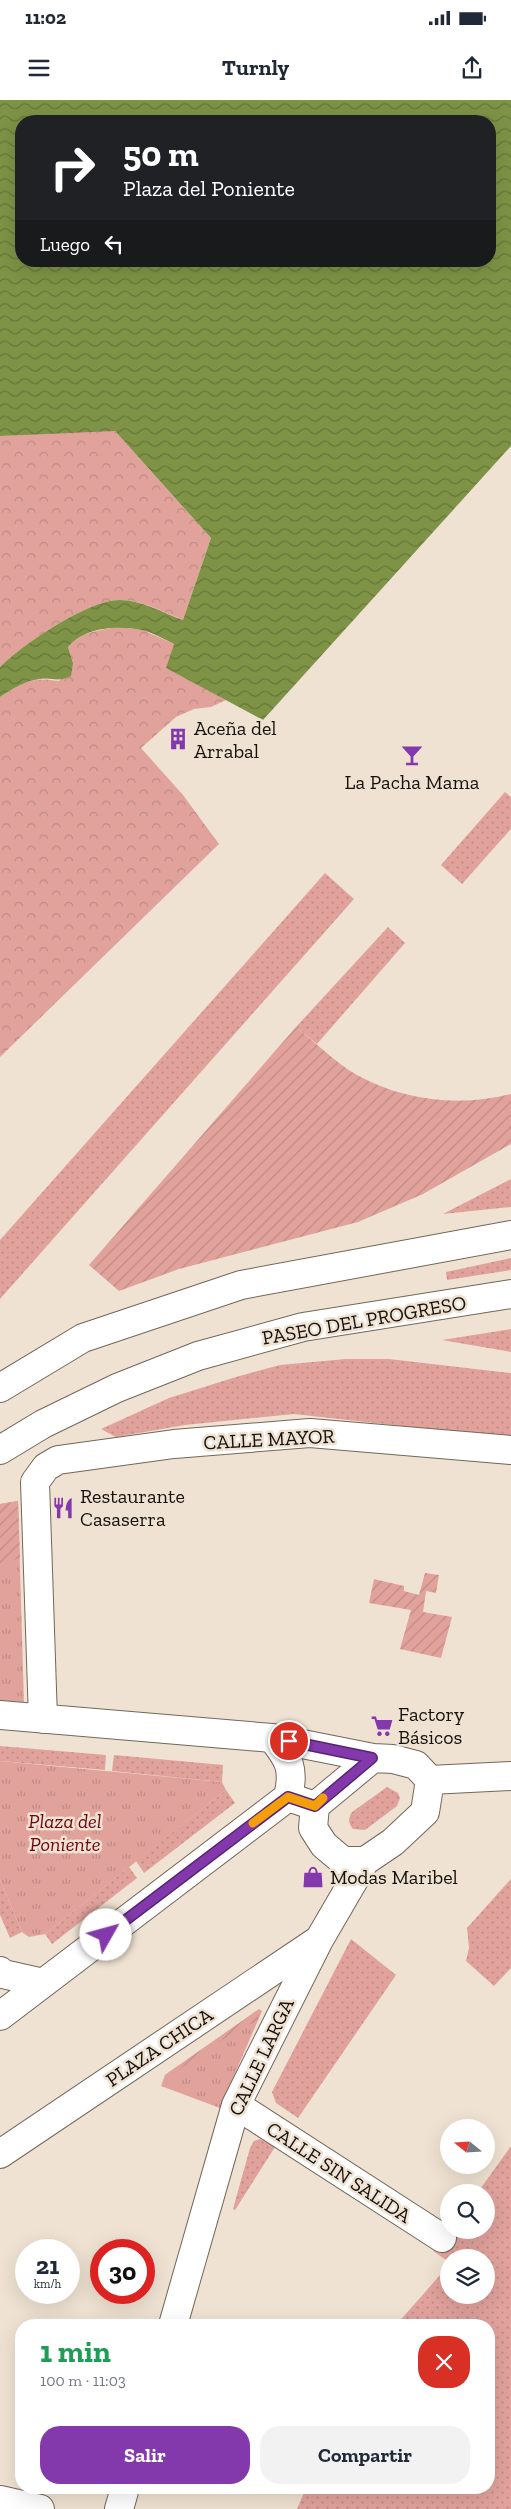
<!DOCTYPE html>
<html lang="es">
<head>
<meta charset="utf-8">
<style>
  :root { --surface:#fff; --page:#f2f2f3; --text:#1f2937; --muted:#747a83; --accent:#8339ab }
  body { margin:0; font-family:"Zilla Slab",serif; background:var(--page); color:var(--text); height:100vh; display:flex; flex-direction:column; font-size:19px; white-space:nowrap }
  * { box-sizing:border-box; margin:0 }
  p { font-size:16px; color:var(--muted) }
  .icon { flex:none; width:28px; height:28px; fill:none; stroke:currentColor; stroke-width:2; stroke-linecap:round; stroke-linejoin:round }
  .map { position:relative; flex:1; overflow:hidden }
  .drawer { position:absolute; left:15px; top:2219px; width:480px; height:175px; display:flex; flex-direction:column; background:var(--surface); border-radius:20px; box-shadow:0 5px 20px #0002 }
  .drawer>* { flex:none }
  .guide { position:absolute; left:15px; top:15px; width:481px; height:152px; border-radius:20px; box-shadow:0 5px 20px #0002; background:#202124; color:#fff; overflow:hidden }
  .needle { width:32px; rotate:288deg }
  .buttons { position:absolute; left:440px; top:2019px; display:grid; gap:10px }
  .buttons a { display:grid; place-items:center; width:55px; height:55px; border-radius:50%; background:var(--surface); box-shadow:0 5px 20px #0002; font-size:25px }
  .speed { position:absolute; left:15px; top:2139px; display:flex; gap:10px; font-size:25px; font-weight:700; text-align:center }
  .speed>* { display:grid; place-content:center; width:65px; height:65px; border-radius:50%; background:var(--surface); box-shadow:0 5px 20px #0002; line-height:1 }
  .speed small { font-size:12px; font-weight:400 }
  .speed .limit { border:8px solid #d22; background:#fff; color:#111 }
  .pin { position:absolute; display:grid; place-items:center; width:42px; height:42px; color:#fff; margin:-21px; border:2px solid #fff; border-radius:50%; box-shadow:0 1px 5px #0007 }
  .me { position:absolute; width:55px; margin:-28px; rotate:52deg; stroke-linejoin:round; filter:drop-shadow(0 0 4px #0008) }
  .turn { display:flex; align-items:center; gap:18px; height:105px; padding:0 25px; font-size:22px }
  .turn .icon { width:65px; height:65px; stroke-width:2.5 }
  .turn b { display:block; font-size:35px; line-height:42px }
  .then { display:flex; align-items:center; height:48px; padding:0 25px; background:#0003; gap:10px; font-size:19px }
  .round { display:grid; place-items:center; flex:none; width:52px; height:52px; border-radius:20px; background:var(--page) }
  .summary { display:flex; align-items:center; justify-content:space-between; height:85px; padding:0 25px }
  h1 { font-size:30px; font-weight:700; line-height:38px; color:#1e9e55 }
  .primary-button { display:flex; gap:10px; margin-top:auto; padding:10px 25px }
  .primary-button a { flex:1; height:58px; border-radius:20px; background:var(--accent); color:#fff; font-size:20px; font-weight:700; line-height:58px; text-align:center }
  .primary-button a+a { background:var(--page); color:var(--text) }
  .status { display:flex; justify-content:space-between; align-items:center; height:35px; padding:0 25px; background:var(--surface); direction:ltr }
  .status svg { height:14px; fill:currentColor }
  header { display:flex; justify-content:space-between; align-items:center; height:65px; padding:0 25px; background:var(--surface); font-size:22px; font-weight:700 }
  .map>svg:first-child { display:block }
  .grass { fill:url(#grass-dots) }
  .forest { fill:url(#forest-crowns) }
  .park { fill:url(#park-tufts) }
  .garden { fill:url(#garden-furrows) }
  .water { fill:url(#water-waves); fill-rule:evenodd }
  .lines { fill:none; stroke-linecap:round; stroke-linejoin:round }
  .street-casing { stroke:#726759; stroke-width:30 }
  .highway-casing { stroke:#726759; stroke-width:30 }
  .street { stroke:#fff; stroke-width:28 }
  .highway { stroke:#fff; stroke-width:28 }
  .route-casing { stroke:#55256f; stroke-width:12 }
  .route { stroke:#8339ab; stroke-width:9 }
  .slow { stroke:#f59e0b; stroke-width:9 }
  .labels { text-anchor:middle; stroke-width:5; stroke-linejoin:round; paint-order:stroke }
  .poi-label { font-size:20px; fill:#14100a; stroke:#efe2d2; text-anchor:start }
  .street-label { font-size:20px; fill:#14100a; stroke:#efe2d2 }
  .park-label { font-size:20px; font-style:italic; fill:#70030f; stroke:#efe2d2 }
</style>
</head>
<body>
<div class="status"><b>11:02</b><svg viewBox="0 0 49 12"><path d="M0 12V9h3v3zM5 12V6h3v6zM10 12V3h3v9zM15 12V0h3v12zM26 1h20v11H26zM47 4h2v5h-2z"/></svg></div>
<header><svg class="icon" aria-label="menu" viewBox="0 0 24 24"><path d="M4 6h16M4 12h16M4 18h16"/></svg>Turnly<svg class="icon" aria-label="share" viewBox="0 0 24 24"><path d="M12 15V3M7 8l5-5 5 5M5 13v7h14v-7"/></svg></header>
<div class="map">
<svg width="511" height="2409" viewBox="0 0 511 2409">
  <defs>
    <pattern id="grass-dots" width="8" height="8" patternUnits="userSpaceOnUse" patternTransform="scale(1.25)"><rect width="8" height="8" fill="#e1a29c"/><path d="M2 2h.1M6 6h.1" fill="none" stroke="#c08a85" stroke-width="1.8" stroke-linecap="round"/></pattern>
    <pattern id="forest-crowns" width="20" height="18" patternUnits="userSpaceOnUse" patternTransform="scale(1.25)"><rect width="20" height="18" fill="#e1a29c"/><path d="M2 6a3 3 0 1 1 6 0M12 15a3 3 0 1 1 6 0" fill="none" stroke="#c08a85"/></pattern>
    <pattern id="park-tufts" width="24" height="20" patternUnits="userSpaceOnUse" patternTransform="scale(1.25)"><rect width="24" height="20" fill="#e1a29c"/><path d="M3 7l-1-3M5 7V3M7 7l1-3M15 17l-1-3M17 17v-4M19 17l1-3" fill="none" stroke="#c08a85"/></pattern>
    <pattern id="garden-furrows" width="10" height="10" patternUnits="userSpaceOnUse" patternTransform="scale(1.25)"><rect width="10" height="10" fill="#e1a29c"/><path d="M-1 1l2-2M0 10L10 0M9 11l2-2" fill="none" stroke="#c08a85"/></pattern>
    <pattern id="water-waves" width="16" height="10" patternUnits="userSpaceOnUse" patternTransform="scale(1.25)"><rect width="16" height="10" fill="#7e9346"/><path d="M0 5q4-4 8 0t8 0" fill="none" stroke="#667739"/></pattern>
  </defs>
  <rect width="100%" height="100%" fill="#efe2d2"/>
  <!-- grass -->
  <path class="grass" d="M505,692l6,5v32l-49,55 -21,-19z
    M325,773l29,26 -354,400v-59z
    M388,827l17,16 -88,101 -21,-17z
    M511,1079v28l-68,7z
    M511,1158v12l-64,10 -1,-8z
    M511,1229v23l-69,-12z
    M346,1259h43l122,14v65l-217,-24 -109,11 -69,12 -15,-8 68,-31 67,-21 44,-12z
    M0,1646l106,9 -1,15 -105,-9z
    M114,1655l109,10 -1,17 -110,-11z
    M387,1687l11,6 2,5 -3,8 -32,24 -12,-1c-5,-6 -5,-10 -1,-17z
    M226,1690l9,13 -91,70 -8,-12z
    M129,1767l8,11 -85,66 -7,-10z
    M511,1779v89l-17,18 -28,-25 3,-13 -2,-20z
    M0,1780l22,52 -12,6 -10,-23z
    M351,1839l45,36 -98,143 -22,-15 -4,-11z
    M260,2039l15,8 -40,63 -2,-1 17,-61 4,-7z
    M511,2046v363h-214l9,-21h183v-163h-93l53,-60v30h37v-37h-37v4l-16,-11 16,-21h37v-38h-8z"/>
  <!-- forest -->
  <path class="forest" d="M75,331h40l96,107 -28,82c-20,-8 -41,-20 -63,-20 -31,-1 -98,45 -120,67v-231z
    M118,527l25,3 31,14 -7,24 59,32 -15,7 -17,2 -18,8 -35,31 42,47 36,49 -219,213v-360c22,-14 32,-21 59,-16l14,-18 -5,-16c13,-15 31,-17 50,-20z"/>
  <!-- park -->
  <path class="park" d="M18,1401l6,203 -24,-2v-198z
    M0,1661l222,21 4,8 -181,144 -16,3 -7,-5 -22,-52z
    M259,1909l3,2 -42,97 -59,-22 4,-11z"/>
  <!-- garden -->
  <path class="garden" d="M296,927c20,16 40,36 61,48 47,26 103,32 154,19v50l-88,50 -65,28 -179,47 -60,22 -30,-26z
    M18,1401l2,57 -20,7v-61z
    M425,1473l14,2 -3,18 -10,-2 -3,21 29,5 -11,41 -41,-9 11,-39 -42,-7 5,-24 30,7v5l15,4z
    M258,1910l2,2 -4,10 -5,2 -4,-1 -80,55 -2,-3z"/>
  <!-- water -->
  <path class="water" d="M0,0h511v346l-248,274 -97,-52 8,-24c-10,-5 -22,-12 -33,-14 -24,-5 -56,-3 -73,17l5,16 -2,13c-16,7 -17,1 -31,3 -16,2 -27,10 -40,18v-30c22,-22 89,-68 120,-67 22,0 43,13 63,20l28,-82 -96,-107 -115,5zM21,21h469v140h-469z"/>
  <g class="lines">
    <!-- street casing -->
    <g class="street-casing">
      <path id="street" d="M0,1615l272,23 101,20
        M43,1619l-8,-237 11,-15 12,-7 116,-16 136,-11 201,17
        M272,1638c17,21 23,31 16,59
        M373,1658l20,1 23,6 14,15 -5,32 -32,30 -28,19h-22l-19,-16 -11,-17 2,-22z
        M430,1680l81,-4
        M0,1871l3,3 40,9
        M0,1916l288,-219 27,9
        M236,2005l206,133
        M0,2054l317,-213
        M173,2225l63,-220 83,-165 46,-79
        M0,2400l40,9
        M119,2409l6,-21"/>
    </g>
    <!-- highway casing -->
    <g class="highway-casing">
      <path id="highway" d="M0,1288l83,-50 158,-53 270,-50
        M0,1350l43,-26 74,-36 81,-32 105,-29 208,-33"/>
    </g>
    <!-- street -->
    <use href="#street" class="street"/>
    <!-- highway -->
    <use href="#highway" class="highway"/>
  </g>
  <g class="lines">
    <!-- route casing -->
    <g class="route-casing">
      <path id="route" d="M106,1835l182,-138 27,9 57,-48 -83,-17"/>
    </g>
    <!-- route -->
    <use href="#route" class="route"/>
    <!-- slow -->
    <path class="slow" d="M253,1723l35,-26 27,9 8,-8"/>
  </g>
  <!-- icons -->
  <defs>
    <g id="building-bare" transform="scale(1.725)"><path d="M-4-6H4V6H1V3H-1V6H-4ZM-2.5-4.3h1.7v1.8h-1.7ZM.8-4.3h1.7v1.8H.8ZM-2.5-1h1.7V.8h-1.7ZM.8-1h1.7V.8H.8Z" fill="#8339ab" stroke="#efe2d2" stroke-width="2.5" paint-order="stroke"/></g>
    <g id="bar-bare" transform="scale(1.725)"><path d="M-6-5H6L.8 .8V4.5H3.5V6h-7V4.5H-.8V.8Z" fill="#8339ab" stroke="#efe2d2" stroke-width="2.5" paint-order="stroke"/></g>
    <g id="restaurant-bare" transform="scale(1.725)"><path d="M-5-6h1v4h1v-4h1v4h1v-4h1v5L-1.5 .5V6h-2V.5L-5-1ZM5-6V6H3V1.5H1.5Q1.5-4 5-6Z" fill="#8339ab" stroke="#efe2d2" stroke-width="2.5" paint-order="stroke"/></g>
    <g id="supermarket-bare" transform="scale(1.725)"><path d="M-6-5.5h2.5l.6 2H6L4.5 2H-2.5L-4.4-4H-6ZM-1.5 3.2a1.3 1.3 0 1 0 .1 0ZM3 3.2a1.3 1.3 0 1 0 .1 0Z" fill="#8339ab" stroke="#efe2d2" stroke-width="2.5" paint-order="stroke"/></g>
    <g id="shop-bare" transform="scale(1.725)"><path d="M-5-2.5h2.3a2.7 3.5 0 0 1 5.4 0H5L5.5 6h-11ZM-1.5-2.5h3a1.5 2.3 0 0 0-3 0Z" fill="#8339ab" stroke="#efe2d2" stroke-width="2.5" paint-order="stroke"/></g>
  </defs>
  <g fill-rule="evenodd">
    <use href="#building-bare" x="178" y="639"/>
    <use href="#bar-bare" x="412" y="655"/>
    <use href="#restaurant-bare" x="63" y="1408"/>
    <use href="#supermarket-bare" x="382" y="1626"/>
    <use href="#shop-bare" x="313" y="1777"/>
  </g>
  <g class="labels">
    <!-- poi labels -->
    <g class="poi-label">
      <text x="194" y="635">Aceña del<tspan x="194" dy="23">Arrabal</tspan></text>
      <text x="412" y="689" text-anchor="middle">La Pacha Mama</text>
      <text x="80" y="1403">Restaurante<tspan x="80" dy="23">Casaserra</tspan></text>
      <text x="398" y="1621">Factory<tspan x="398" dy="23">Básicos</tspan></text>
      <text x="330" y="1784">Modas Maribel</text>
    </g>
    <!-- street labels -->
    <g class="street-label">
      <text transform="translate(364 1220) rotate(-10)" y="7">PASEO DEL PROGRESO</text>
      <text transform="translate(269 1339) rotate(-3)" y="7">CALLE MAYOR</text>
      <text transform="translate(159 1947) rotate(-34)" y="7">PLAZA CHICA</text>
      <text transform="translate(261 1957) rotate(-65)" y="7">CALLE LARGA</text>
      <text transform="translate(339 2072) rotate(33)" y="7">CALLE SIN SALIDA</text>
    </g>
    <!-- park labels -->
    <g class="park-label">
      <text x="65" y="1728">Plaza del<tspan x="65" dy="23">Poniente</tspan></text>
    </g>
  </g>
</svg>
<div class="buttons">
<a><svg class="needle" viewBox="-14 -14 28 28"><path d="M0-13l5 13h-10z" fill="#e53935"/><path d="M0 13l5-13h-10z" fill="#747a83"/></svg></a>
<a><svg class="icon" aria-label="search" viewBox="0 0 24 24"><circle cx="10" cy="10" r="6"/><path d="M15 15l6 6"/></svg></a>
<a><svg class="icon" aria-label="layers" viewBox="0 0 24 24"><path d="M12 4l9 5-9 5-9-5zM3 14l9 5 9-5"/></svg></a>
</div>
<div class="speed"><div>21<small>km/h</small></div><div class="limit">30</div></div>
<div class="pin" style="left:289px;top:1641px;background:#d93025"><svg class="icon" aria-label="arrive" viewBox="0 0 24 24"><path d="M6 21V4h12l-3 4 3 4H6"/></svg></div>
<svg class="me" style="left:106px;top:1835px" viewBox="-20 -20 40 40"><circle r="19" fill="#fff"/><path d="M0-13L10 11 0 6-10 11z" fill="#8339ab"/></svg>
<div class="guide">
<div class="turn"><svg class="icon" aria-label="right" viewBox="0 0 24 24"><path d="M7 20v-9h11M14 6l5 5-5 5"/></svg><div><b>50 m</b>Plaza del Poniente</div></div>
<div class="then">Luego<svg class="icon" aria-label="left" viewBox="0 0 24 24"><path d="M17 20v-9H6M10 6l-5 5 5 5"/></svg></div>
</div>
<section class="drawer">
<div class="summary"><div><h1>1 min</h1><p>100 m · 11:03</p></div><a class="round" style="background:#d93025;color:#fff"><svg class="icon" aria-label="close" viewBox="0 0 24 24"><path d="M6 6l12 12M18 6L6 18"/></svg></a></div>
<div class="primary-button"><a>Salir</a><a>Compartir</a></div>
</section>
</div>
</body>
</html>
